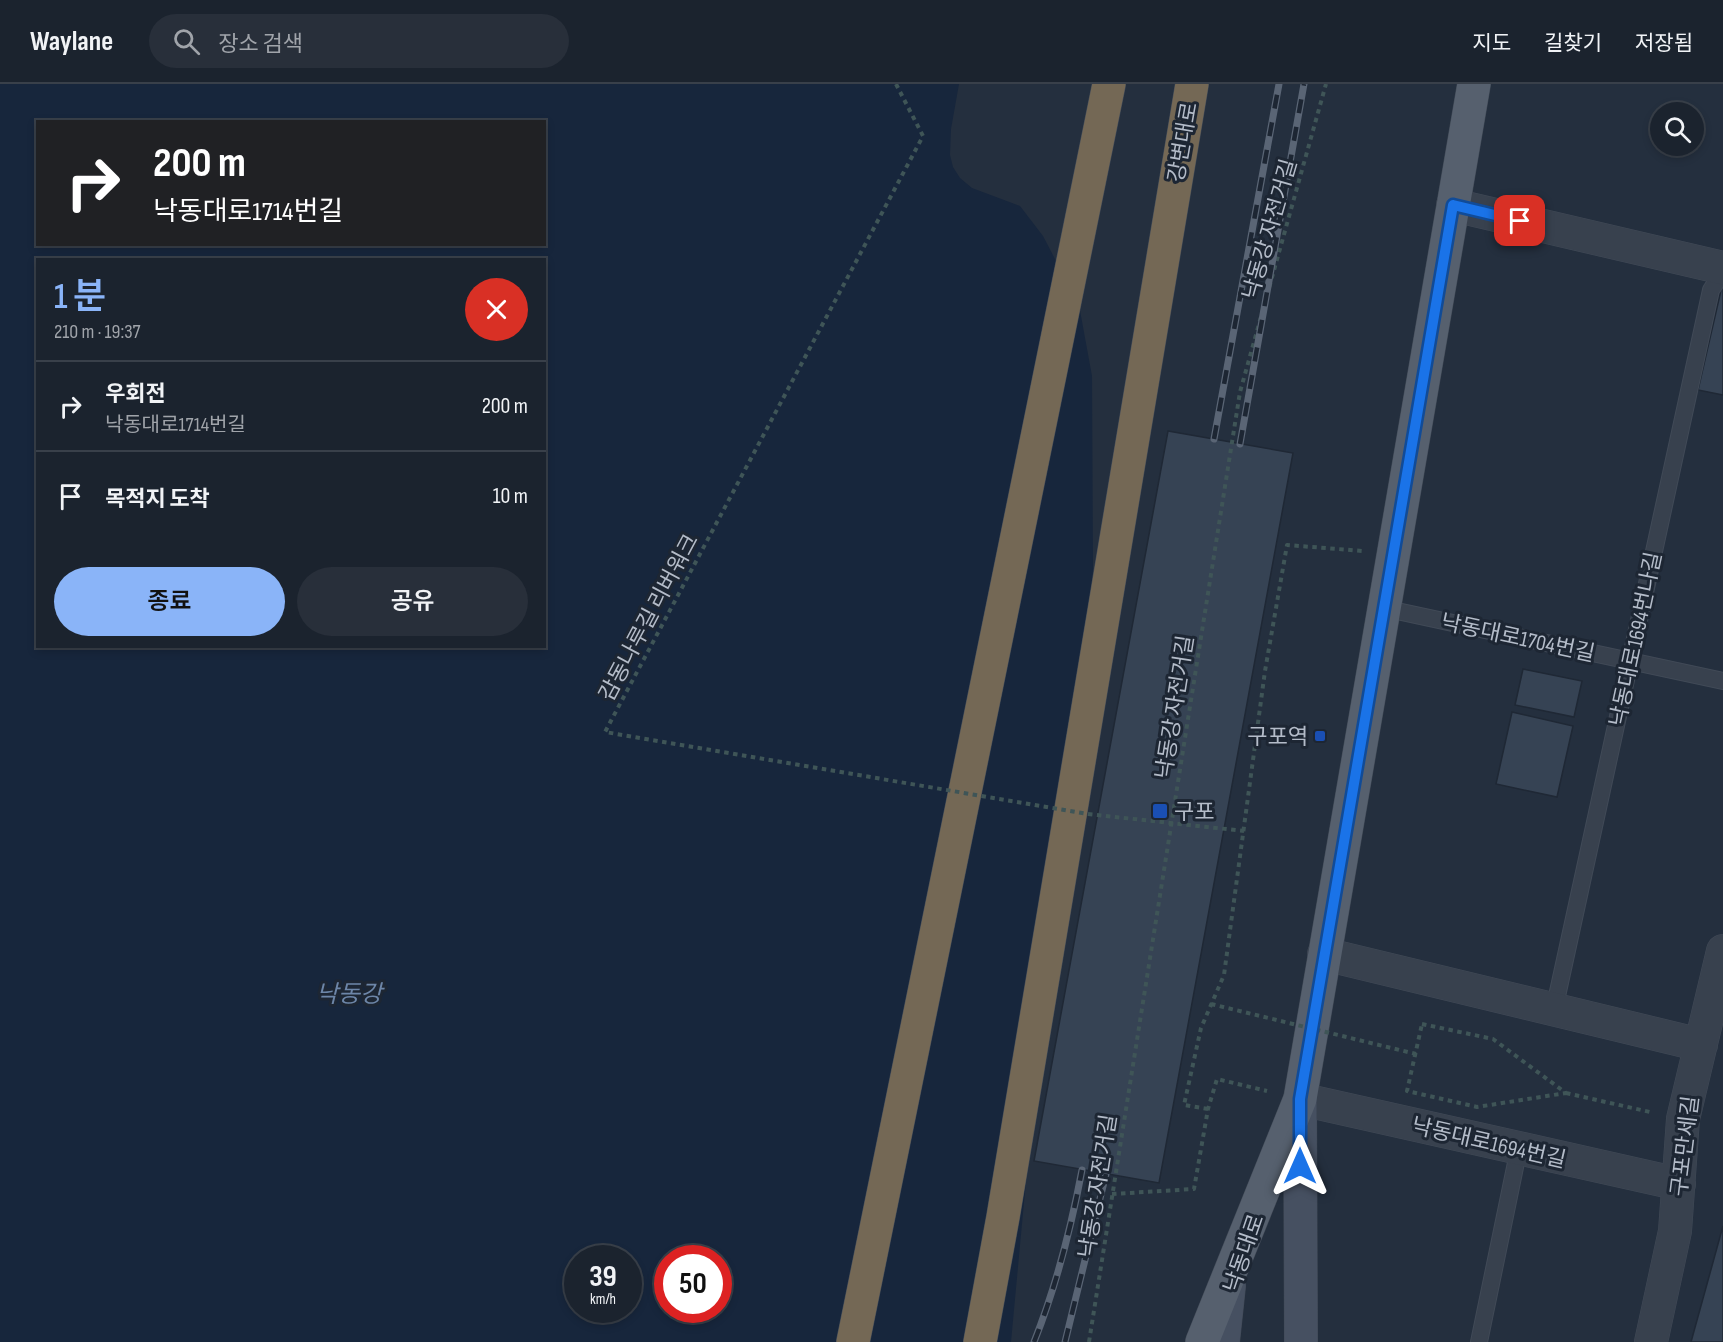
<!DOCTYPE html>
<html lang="ko">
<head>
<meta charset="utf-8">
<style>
  :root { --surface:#1b232e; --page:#282f3a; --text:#f1f3f6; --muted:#a0a4aa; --line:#39404a; --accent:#8ab4f8 }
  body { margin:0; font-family:"Sofia Sans Condensed","Noto Sans KR",sans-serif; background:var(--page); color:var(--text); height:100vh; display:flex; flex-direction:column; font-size:22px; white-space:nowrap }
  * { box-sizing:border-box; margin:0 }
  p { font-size:20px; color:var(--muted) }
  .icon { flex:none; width:33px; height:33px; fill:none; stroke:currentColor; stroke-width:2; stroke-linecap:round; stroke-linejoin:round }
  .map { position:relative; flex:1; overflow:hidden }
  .sheet { position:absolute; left:36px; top:174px; width:510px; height:390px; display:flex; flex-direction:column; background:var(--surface); border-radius:0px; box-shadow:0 3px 9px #0003,0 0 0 2px var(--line) }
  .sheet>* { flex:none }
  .hud { position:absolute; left:36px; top:36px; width:510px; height:126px; border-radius:0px; box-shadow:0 3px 9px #0003,0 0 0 2px var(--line); background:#202124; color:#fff; overflow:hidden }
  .buttons { position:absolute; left:1650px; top:18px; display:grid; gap:12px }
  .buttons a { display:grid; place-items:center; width:54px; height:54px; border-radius:50%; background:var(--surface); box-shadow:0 3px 9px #0003,0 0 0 2px var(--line); font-size:30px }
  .speed { position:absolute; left:564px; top:1161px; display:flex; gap:12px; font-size:30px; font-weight:700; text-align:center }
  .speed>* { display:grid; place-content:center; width:78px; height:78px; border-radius:50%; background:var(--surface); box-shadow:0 3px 9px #0003,0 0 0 2px var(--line); line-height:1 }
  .speed small { font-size:15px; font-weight:400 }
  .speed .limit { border:9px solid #d22; background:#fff; color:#111 }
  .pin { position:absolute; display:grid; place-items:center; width:51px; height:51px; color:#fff; margin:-26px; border-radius:12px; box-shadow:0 3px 9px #0006 }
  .me { position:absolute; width:66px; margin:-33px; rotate:0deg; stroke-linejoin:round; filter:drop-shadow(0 0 4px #0008) }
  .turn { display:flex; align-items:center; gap:21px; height:126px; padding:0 18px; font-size:27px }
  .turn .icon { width:78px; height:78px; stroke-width:2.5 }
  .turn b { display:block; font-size:42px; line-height:51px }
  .round { display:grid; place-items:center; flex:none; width:63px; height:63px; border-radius:32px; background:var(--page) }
  .summary { display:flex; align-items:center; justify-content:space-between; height:102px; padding:0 18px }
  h1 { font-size:36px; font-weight:600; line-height:45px; color:var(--accent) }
  .button { display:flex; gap:12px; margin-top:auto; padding:12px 18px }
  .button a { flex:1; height:69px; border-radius:36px; background:var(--accent); color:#111; font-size:24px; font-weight:600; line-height:69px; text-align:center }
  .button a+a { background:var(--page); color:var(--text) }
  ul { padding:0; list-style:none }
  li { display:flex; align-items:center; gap:18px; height:90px; padding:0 18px; border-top:2px solid var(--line) }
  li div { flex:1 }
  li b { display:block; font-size:22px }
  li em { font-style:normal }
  header { display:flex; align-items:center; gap:36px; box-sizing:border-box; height:84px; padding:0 30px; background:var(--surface); border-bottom:2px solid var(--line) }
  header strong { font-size:28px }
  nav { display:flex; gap:33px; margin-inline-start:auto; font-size:21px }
  .search { width:420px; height:54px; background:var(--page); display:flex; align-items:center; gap:15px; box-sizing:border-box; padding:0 21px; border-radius:33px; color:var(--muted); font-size:22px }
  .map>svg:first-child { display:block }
  .water { fill:#17263c; fill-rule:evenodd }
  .building { fill:#364354; stroke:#1f2835; stroke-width:1.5 }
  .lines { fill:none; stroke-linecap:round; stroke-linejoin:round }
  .lane-casing { stroke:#414a57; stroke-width:18 }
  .street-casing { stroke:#414a57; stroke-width:34 }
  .secondary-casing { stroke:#414a57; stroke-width:34 }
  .primary-casing { stroke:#414a57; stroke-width:34 }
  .highway-casing { stroke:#434c59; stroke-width:34 }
  .path { stroke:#3f5557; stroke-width:4; stroke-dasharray:4.5 4.5; stroke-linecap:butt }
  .lane { stroke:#38414e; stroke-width:16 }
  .street { stroke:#38414e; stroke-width:33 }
  .secondary { stroke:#465061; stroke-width:33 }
  .primary { stroke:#56606e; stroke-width:33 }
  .highway { stroke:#746855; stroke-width:33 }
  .rail-casing { stroke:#5a6575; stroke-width:7 }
  .rail { stroke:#1d2633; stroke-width:4.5; stroke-dasharray:14; stroke-linecap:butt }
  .path-bridge { stroke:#3f5557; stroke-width:4; stroke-dasharray:4.5 4.5; stroke-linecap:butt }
  .route-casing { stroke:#114b97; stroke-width:15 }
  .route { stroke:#1a73e8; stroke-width:10 }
  .transit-dot { fill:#1a4fb4; stroke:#1d2633; stroke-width:2 }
  .labels { text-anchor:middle; stroke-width:6; stroke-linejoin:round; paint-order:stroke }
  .street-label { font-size:22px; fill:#b4bcc9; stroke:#1d2633 }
  .poi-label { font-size:22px; fill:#b4bcc9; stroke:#1d2633; text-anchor:end }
  .water-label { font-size:24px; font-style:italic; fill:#6d86a8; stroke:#1d2633 }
</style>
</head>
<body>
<header>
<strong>Waylane</strong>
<div class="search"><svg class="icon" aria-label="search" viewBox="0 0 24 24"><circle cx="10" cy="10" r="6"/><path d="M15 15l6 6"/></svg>장소 검색</div>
<nav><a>지도</a><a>길찾기</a><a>저장됨</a></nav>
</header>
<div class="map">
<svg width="1723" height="1258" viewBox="0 0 1723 1258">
  <rect width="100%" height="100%" fill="#242f3e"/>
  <!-- water -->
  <path class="water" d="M0,0h959l-8,45 -1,26 3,12 7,11 12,10 48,18 23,30 36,69 13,71 1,194 -45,447 -21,153 -16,172h-1011zM38,38h506v122h-506zM38,176h506v386h-506zM578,1174h50v52h-50zM668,1174h50v52h-50z"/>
  <!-- building -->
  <path class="building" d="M1722,202h1v109l-25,-5z
    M1168,347l125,22 -134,730 -125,-22z
    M1523,585l59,12 -8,36 -59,-12z
    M1512,628l61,14 -16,71 -61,-13z
    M1723,1142v116h-32z"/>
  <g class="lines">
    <!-- lane casing -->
    <g class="lane-casing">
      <path id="lane" d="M1383,524l340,73
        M1554,926l157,-720 12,-18
        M1479,1258l40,-194"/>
    </g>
    <!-- street casing -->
    <g class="street-casing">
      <path id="street" d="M1453,121l270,63
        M1324,870l377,91
        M1300,1015l379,85
        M1651,1258l24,-111 8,-112 40,-168"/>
    </g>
    <!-- secondary casing -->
    <g class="secondary-casing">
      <path id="secondary" d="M1300,1015l1,243
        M1223,1258l6,-56"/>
    </g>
    <!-- primary casing -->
    <g class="primary-casing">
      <path id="primary" d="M1202,1258l98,-243 174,-1015"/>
    </g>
    <!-- highway casing -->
    <g class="highway-casing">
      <path id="highway" d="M853,1258l256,-1258
        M980,1258l23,-125 189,-1133"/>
    </g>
    <!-- path -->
    <path class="path" d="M1422,940l71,15 73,54 -89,14 -70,-16z
      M1566,1009l84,19
      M1208,1025l-24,-4 17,-77 23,-53 41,-304 22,-126 76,6
      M1112,1110l82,-5 14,-80 9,-30 50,12
      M1089,1258l151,-950 86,-308"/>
    <!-- lane -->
    <use href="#lane" class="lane"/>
    <!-- street -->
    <use href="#street" class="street"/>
    <!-- secondary -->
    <use href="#secondary" class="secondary"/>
    <!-- primary -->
    <use href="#primary" class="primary"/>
    <!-- highway -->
    <use href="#highway" class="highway"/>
    <!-- rail casing -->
    <g class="rail-casing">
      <path id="rail" d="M1214,355l65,-355
        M1240,360l64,-360
        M1034,1258c22,-55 37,-114 48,-172
        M1065,1258l41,-168"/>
    </g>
    <!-- rail -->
    <use href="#rail" class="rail"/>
    <!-- path-bridge -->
    <path class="path-bridge" d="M896,0l27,52 -318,596 483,82 156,17
      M1211,920l205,50"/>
  </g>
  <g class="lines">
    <!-- route casing -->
    <g class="route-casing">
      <path id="route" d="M1300,1082v-67l153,-894 67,16"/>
    </g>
    <!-- route -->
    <use href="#route" class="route"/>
  </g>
  <!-- markers -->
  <g class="transit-dot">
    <rect x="1314" y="646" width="12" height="12" rx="3"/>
    <rect x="1152" y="719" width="16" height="16" rx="3"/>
  </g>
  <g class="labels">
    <!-- street labels -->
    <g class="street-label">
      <text transform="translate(1182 58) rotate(-80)" y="8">강변대로</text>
      <text transform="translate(1269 145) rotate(-74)" y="8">낙동강 자전거길</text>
      <text transform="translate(648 533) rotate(-62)" y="8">감동나루길 리버워크</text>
      <text transform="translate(1518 553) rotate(12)" y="8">낙동대로1704번길</text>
      <text transform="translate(1635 555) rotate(-78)" y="8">낙동대로1694번나길</text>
      <text transform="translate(1174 623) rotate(-81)" y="8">낙동강 자전거길</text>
      <text transform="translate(1489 1058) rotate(13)" y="8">낙동대로1694번길</text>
      <text transform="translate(1684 1062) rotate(-83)" y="8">구포만세길</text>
      <text transform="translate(1097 1102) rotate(-81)" y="8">낙동강 자전거길</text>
      <text transform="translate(1243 1169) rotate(-71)" y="8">낙동대로</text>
    </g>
    <!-- poi labels -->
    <g class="poi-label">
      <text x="1308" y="660">구포역</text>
      <text x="1174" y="735" text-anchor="start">구포</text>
    </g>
    <!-- water labels -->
    <g class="water-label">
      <text x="349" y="918">낙동강</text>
    </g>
  </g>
</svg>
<div class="buttons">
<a><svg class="icon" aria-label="search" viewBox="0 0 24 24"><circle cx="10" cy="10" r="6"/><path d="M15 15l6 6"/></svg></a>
</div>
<div class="speed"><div>39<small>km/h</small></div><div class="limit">50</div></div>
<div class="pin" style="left:1520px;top:137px;background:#d93025"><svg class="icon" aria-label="arrive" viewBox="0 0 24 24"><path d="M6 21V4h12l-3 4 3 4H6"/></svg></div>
<svg class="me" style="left:1300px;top:1082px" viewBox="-20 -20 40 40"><path d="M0-17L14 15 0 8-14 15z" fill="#1a73e8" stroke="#fff" stroke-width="4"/></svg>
<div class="hud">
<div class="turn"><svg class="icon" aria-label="right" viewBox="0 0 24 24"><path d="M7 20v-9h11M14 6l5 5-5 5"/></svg><div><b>200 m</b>낙동대로1714번길</div></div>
</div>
<section class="sheet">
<div class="summary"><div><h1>1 분</h1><p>210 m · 19:37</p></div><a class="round" style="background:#d93025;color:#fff"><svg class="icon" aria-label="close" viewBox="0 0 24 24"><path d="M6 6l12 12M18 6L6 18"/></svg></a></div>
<ul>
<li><svg class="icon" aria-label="right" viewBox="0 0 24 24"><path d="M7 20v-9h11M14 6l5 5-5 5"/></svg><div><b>우회전</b><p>낙동대로1714번길</p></div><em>200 m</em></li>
<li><svg class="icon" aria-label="arrive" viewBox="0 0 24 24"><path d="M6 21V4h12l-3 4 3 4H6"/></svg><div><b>목적지 도착</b></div><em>10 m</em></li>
</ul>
<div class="button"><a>종료</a><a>공유</a></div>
</section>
</div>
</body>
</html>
